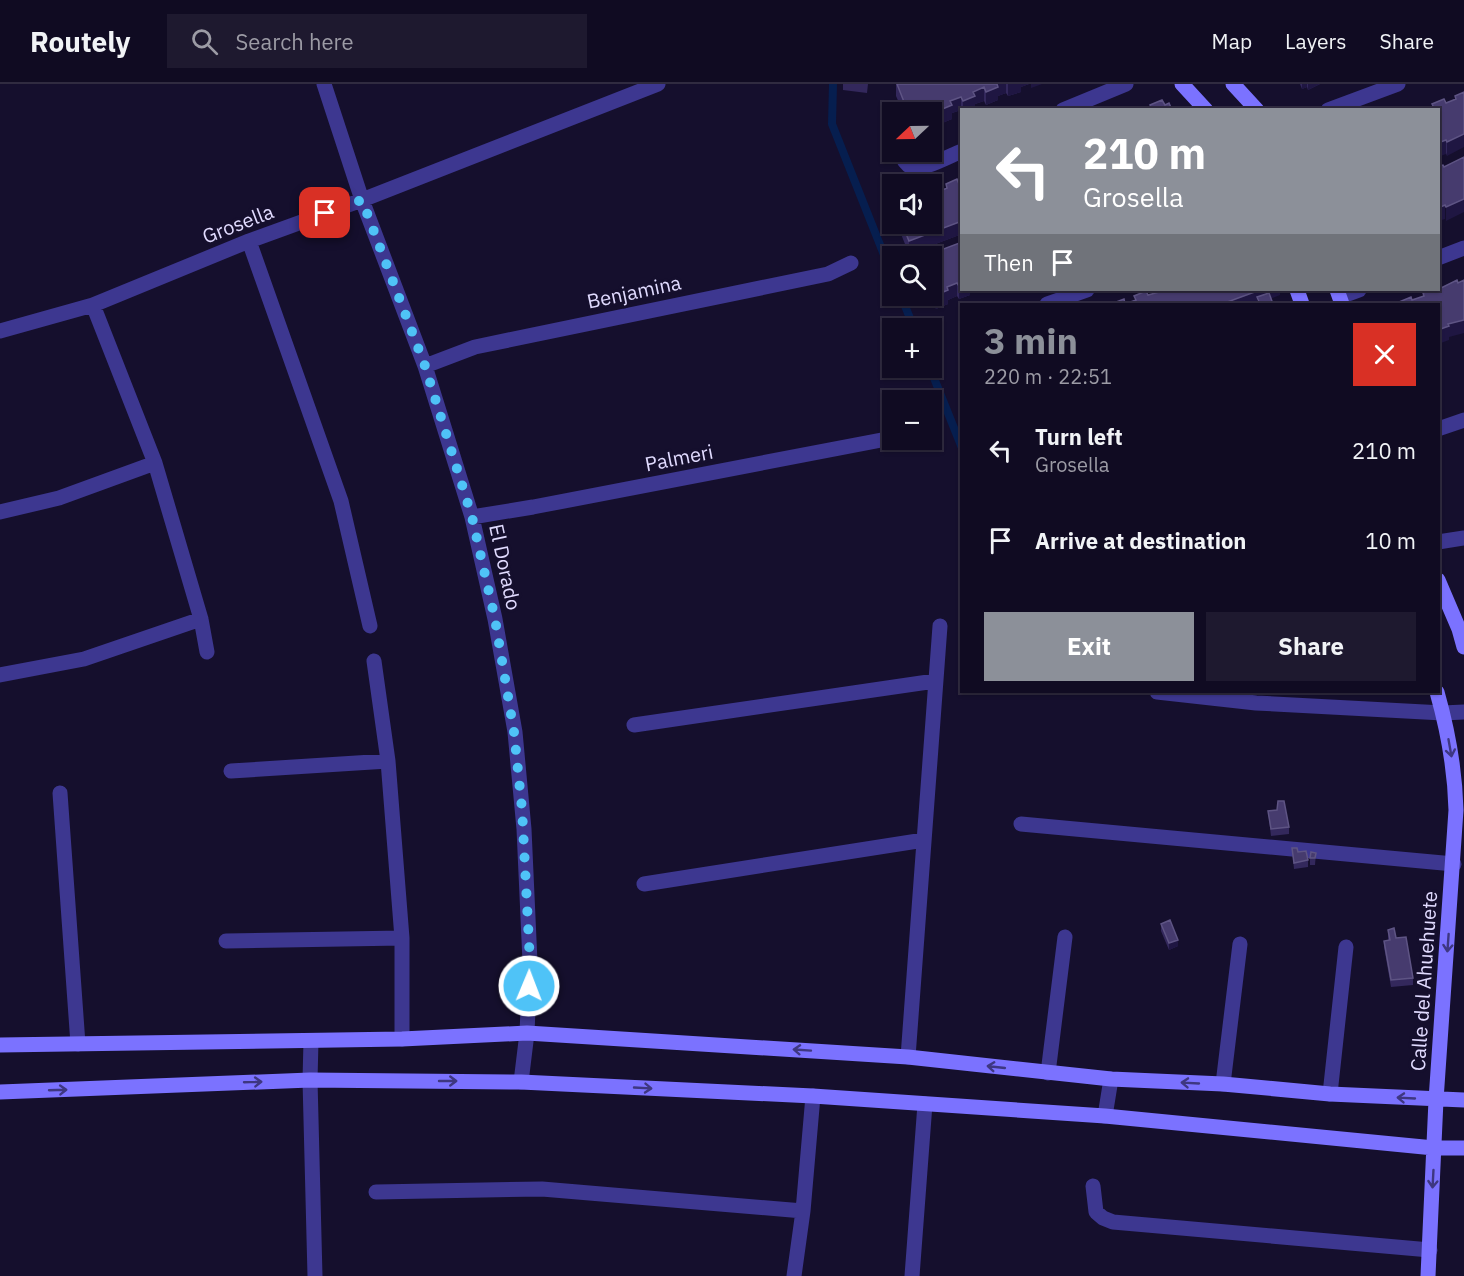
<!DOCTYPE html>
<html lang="en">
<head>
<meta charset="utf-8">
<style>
  :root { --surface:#100b22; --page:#1e192f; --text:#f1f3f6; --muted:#9c9ba5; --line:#302b40; --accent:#8c9099 }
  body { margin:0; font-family:"IBM Plex Sans",sans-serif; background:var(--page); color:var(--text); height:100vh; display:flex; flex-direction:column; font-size:22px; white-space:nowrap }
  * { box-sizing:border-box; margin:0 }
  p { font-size:20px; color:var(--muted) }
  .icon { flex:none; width:33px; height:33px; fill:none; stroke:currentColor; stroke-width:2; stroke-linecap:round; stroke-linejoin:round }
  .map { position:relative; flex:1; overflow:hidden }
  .details { position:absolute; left:960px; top:219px; width:480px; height:390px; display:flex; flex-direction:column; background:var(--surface); border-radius:0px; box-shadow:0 2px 4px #0004,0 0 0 2px var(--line) }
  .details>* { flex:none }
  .guide { position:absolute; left:960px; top:24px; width:480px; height:183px; border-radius:0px; box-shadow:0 2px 4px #0004,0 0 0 2px var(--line); background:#8c9099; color:#fff; overflow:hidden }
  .needle { width:39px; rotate:248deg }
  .buttons { position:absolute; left:882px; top:18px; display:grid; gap:12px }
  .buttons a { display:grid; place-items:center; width:60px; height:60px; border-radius:0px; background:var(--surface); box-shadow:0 2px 4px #0004,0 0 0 2px var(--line); font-size:30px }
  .pin { position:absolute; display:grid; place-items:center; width:51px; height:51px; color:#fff; margin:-26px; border-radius:12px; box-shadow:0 3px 9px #0006 }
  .me { position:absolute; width:66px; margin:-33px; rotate:1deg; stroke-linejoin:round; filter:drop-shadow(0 0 4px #0008) }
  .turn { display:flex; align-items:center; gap:21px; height:126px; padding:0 24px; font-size:27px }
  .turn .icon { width:78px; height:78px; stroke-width:2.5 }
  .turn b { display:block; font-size:42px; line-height:51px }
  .then { display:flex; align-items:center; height:57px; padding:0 24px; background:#0003; gap:12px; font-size:22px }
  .round { display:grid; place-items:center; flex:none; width:63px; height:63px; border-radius:0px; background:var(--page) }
  .summary { display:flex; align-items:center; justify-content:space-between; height:102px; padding:0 24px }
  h1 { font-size:36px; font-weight:700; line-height:45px; color:var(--accent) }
  .action { display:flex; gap:12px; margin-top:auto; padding:12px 24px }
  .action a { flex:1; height:69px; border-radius:0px; background:var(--accent); color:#fff; font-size:24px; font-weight:700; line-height:69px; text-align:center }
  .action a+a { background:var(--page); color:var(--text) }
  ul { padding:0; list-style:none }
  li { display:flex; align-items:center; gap:18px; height:90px; padding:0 24px }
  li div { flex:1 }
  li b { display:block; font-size:22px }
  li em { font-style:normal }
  header { display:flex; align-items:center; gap:36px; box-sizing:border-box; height:84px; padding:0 30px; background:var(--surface); border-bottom:2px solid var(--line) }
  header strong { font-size:28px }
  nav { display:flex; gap:33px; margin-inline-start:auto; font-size:21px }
  .search { width:420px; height:54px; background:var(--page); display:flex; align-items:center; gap:15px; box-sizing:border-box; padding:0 21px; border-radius:0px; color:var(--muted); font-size:22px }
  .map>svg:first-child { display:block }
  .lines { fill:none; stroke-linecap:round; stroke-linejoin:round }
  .stream { stroke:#061e4f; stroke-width:8 }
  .street { stroke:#3d3790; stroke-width:15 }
  .secondary { stroke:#7b72ff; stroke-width:15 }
  .wall { fill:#33285c }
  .shaded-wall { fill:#1f1642 }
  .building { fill:#463b6e; stroke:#5e5484; stroke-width:1.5 }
  .oneway { stroke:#3e3781 }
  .route { stroke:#4fc3f7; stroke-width:10; stroke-dasharray:0 18 }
  .labels { text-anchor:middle; stroke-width:6; stroke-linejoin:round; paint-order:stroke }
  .street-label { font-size:20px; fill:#e1dbff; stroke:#150f2d }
</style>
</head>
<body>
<header>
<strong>Routely</strong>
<div class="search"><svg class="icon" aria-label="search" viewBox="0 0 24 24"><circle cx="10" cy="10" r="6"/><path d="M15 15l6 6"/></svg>Search here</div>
<nav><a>Map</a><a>Layers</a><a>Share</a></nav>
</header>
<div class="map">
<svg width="1464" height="1192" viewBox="0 0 1464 1192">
  <rect width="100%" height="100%" fill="#150f2d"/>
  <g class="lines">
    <!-- stream -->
    <path class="stream" d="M833,0l-1,40 60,151
      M901,212l13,32
      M930,284l32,80"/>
    <!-- street -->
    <path class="street" d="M324,0l38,116 63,166 47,151 23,102 20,113 9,97 6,133 -3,71 -6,49
      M1063,26l63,-26
      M1328,26l70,-26
      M888,40l4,10
      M900,68c2,6 5,12 11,15 10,5 40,-12 51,-16
      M249,157l92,260 29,125
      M1438,174l26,-10
      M1340,213l19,-7
      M1047,220l40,-14
      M93,221l62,158 46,156 6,33
      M0,247l93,-26 156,-64 113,-41 296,-116
      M425,282l50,-19 353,-73 23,-11
      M1438,345l26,-9
      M0,428l59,-14 96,-35
      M472,433l61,-10 359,-69
      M1438,458l26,-4
      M374,577l14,100 14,177v101
      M0,591l84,-16 117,-40
      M1157,608l99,11 187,10 21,-1
      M634,641l301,-44
      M231,687l157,-10
      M60,709l18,251
      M1021,740l433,40
      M644,800l280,-44
      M226,857l176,-3
      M311,957l-1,39 5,196
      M908,973l32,-431
      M1048,989l17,-136
      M1223,1000l17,-140
      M1330,1010l16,-147
      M1105,1032l6,-37
      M1093,1102l3,26 7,6 10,4 317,28
      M376,1108l166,-3 261,22
      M794,1192l9,-65 10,-115
      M912,1192l13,-172"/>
    <!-- secondary -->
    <path class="secondary" d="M1182,0l24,26
      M1233,0l24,26
      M1297,206l5,14
      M1337,206l5,14
      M1438,496l21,49 5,18
      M0,961l402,-6 125,-6 381,24 203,22 112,5 107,10 134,6
      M0,1008l310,-12 211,2 292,14 292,20 329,32h30
      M1428,1192l8,-176 20,-290c-1,-40 -8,-79 -19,-118"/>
  </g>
  <!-- wall -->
  <path class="wall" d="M843,0h25l-1,9 -24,-3z
    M896,0h133l-8,3v5l-13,4 -2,-3 -8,3v4l-12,5 -2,-4 -9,3v6h-13v2l-1,-2 -9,3v6l-12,5 -2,-5 -6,-7h-29l-7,-16z
    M1300,0h20l-12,6 -1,-3 -5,2z
    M1464,8l-17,64 -15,-48v-4l14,-1 9,-4v-3z
    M962,99v51l-53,20 -12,-30h35l4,-31 10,-4v-5h13z
    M962,158v48h13l-5,2v3l-11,4 -2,-3 -9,4v4l-12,5 -2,-4 -5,2 -4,-11h7z
    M1277,726l12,17v7l-18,2 -3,-25z
    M1292,764l16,12v7l-14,2z
    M1316,769l-1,12h-5v-7z
    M1161,840l17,22 -9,4 -8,-19z
    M1388,846l8,8 17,40v7l-22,2 -7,-40v-6l4,-1z"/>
  <!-- shaded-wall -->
  <path class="shaded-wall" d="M996,0h10v9l-8,3v4l-12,5v-13z
    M1008,0h21l-8,3v5l-13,4z
    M1031,0h11l-11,4z
    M1302,0h5v3l-5,2z
    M1308,0h12l-12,6z
    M984,3v14l-9,3v6h-12v-9l10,-9z
    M961,13v13l-9,3v6l-12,5v-14l10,-9z
    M938,21v14l-6,2v-9h-5v-2z
    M1464,50v13l-17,9v-14z
    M1446,56v14l-8,3v-14z
    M1464,115v13l-18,9v-14z
    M1445,121v14l-7,2v-13z
    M962,137v13l-53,20v-13z
    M957,199v13l-9,4v4l-12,5v-14l11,-8z
    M962,201v5h13l-5,2v3l-11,4v-13z
    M1260,206h20v5l-20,8 -3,-6v7h-35z
    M934,208v13l-5,2v-11h3v-3z
    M1464,236v13l-15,4v3l-11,4v-14l10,-6z
    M1178,856v6l-9,4v-7z"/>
  <!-- building -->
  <path class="building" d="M897,0h100l1,3 -12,5 -2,-5 -11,5 2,4 -12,5 -2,-4 -11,4 2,4 -12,5 -2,-5 -11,5 1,2h-20z
    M1464,8v42l-17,8 -1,-2 -8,3v-33h-8l4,-2 -2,-4 12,-5 2,4 10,-4 -1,-3z
    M1162,16l3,5 4,-2 3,7h-20l-2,-5z
    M1464,73v42l-18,8 -1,-2 -7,3v-42l5,-1 1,2z
    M957,95l2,5 3,-1v38l-53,20 -7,-17h30v-35l2,-1 2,5 11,-5 -1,-4z
    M922,97l2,3h-12z
    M962,158v43l-3,1 -2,-3 -10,4 1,3 -12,5 -2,-3 -2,1v-37h-7z
    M1457,196l1,3 6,-3v40l-16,4 1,2 -11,4v-26h-37l-2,-2 12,-5 1,3 12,-4 -1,-3 8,-3h4v1z
    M1158,206h102l-38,14h-111l13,-5 1,5 11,-4 -2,-4 12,-5 2,4 11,-3z
    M1269,209l4,11h-13l-3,-7z
    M1287,218l1,2h-8z
    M1278,717h6l5,26 -18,2 -3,-18 9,-1z
    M1292,764h5l1,4 8,-1 2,9 -14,3z
    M1311,768l5,1 -1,5h-5z
    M1170,836l8,20 -9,3 -8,-19z
    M1394,844l2,10 10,-1 7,41 -22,2 -7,-39 6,-1 -2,-10z"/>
  <!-- one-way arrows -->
  <defs><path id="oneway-shaft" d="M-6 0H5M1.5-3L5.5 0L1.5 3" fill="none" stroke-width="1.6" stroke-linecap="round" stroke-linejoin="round" transform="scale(1.5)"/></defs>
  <g class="oneway">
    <use href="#oneway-shaft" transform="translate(1450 664) rotate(80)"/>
    <use href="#oneway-shaft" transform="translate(1448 859) rotate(94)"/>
    <use href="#oneway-shaft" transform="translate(802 966) rotate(-176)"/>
    <use href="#oneway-shaft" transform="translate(996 983) rotate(-174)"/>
    <use href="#oneway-shaft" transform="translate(448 997)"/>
    <use href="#oneway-shaft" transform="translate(253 998) rotate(-2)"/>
    <use href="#oneway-shaft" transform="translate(1190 999) rotate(-177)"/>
    <use href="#oneway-shaft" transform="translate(643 1004) rotate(3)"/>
    <use href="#oneway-shaft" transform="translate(58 1006) rotate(-2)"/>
    <use href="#oneway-shaft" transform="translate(1406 1014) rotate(-177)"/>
    <use href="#oneway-shaft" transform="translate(1433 1095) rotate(93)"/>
  </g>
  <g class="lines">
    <!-- route -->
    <path class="route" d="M325,129l37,-13 63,166 47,151 23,102 19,113 8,77 8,153 -1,24"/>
  </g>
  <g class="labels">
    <!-- street labels -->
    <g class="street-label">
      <text transform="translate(238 140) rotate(-21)" y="7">Grosella</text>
      <text transform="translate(634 208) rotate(-12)" y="7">Benjamina</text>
      <text transform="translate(679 374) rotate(-11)" y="7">Palmeri</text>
      <text transform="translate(505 483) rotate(78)" y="7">El Dorado</text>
      <text transform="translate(1424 897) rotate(-86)" y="7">Calle del Ahuehuete</text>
    </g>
  </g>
</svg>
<div class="buttons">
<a><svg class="needle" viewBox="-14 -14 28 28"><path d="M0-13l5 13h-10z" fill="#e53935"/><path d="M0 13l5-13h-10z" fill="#9c9ba5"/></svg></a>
<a><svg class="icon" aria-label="sound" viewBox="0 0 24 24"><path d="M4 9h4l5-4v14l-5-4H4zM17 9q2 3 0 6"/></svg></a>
<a><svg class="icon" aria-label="search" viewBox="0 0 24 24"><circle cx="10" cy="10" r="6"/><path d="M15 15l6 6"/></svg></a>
<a>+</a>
<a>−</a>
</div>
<div class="pin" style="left:325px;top:129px;background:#d93025"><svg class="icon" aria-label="arrive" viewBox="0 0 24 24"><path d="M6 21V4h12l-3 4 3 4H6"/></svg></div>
<svg class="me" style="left:529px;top:902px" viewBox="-20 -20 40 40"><circle r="17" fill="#4fc3f7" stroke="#fff" stroke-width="3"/><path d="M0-11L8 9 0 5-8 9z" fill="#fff"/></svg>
<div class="guide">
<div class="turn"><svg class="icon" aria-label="left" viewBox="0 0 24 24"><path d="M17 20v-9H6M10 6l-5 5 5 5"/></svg><div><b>210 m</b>Grosella</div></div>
<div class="then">Then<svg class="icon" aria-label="arrive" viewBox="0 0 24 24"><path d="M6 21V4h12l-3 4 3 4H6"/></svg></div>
</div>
<section class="details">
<div class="summary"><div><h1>3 min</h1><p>220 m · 22:51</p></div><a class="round" style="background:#d93025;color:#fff"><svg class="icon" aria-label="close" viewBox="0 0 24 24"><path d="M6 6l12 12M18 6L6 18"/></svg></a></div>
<ul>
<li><svg class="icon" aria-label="left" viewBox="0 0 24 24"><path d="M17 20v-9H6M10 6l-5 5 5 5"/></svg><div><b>Turn left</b><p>Grosella</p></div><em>210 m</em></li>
<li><svg class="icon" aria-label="arrive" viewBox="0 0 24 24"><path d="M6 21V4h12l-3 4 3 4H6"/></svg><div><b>Arrive at destination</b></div><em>10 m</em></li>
</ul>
<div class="action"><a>Exit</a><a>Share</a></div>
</section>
</div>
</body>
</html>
